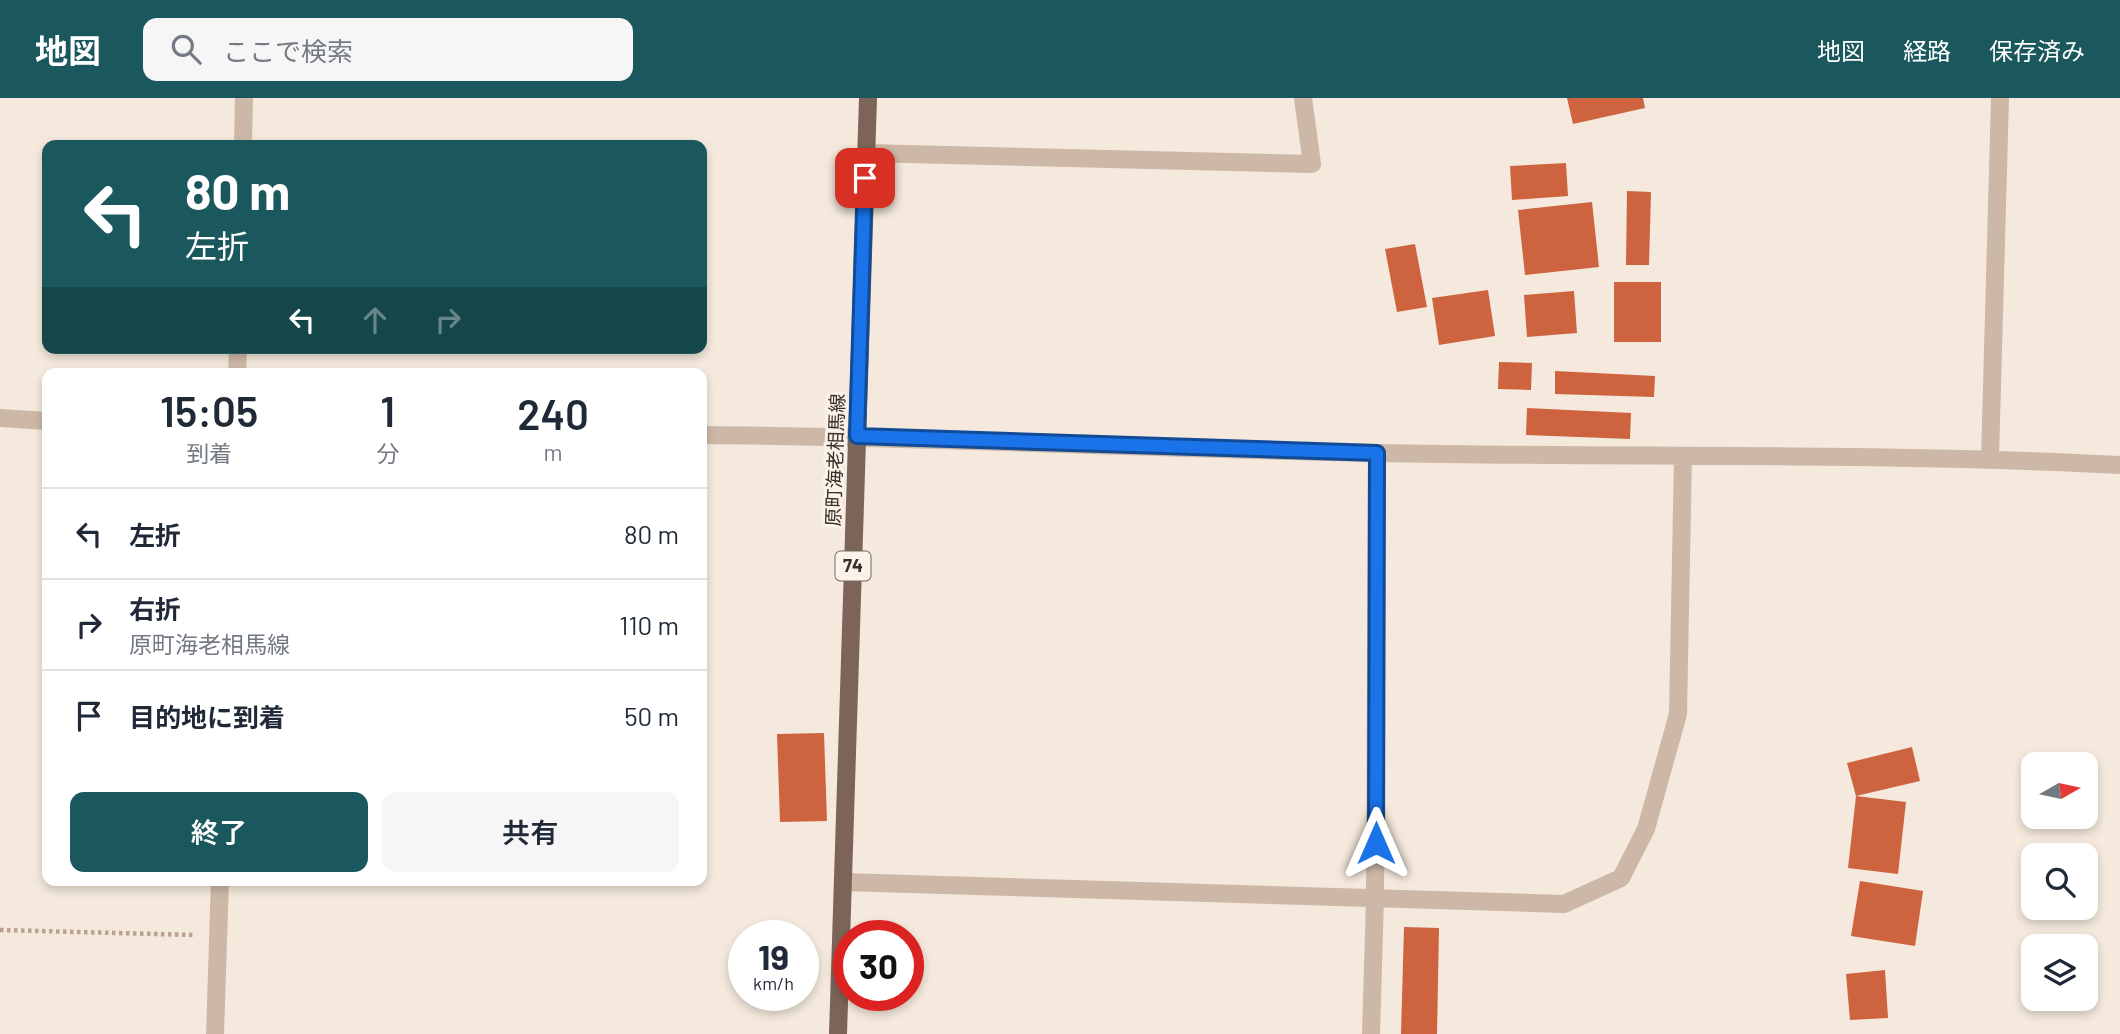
<!DOCTYPE html>
<html lang="ja">
<head>
<meta charset="utf-8">
<style>
  :root { --surface:#fff; --page:#f6f6f7; --text:#1f2937; --muted:#747a83; --line:#e0e1e3; --accent:#1a585d }
  body { margin:0; font-family:Barlow,"Noto Sans JP",sans-serif; background:var(--page); color:var(--text); height:100vh; display:flex; flex-direction:column; font-size:26px; white-space:nowrap }
  * { box-sizing:border-box; margin:0 }
  p { font-size:23px; color:var(--muted) }
  .icon { flex:none; width:38px; height:38px; fill:none; stroke:currentColor; stroke-width:2; stroke-linecap:round; stroke-linejoin:round }
  .map { position:relative; flex:1; overflow:hidden }
  .drawer { position:absolute; left:42px; top:270px; width:665px; height:518px; display:flex; flex-direction:column; background:var(--surface); border-radius:14px; box-shadow:0 4px 10px #0003 }
  .drawer>* { flex:none }
  .hud { position:absolute; left:42px; top:42px; width:665px; height:214px; border-radius:14px; box-shadow:0 4px 10px #0003; background:#1a585d; color:#fff; overflow:hidden }
  .needle { width:46px; rotate:81deg }
  .buttons { position:absolute; left:2021px; top:654px; display:grid; gap:14px }
  .buttons a { display:grid; place-items:center; width:77px; height:77px; border-radius:14px; background:var(--surface); box-shadow:0 4px 10px #0003; font-size:35px }
  .speed { position:absolute; left:728px; top:822px; display:flex; gap:14px; font-size:35px; font-weight:700; text-align:center }
  .speed>* { display:grid; place-content:center; width:91px; height:91px; border-radius:50%; background:var(--surface); box-shadow:0 4px 10px #0003; line-height:1 }
  .speed small { font-size:18px; font-weight:400 }
  .speed .limit { border:10px solid #d22; background:#fff; color:#111 }
  .pin { position:absolute; display:grid; place-items:center; width:60px; height:60px; color:#fff; margin:-30px; border-radius:14px; box-shadow:0 4px 10px #0006 }
  .me { position:absolute; width:77px; margin:-38px; rotate:0deg; stroke-linejoin:round; filter:drop-shadow(0 0 5px #0008) }
  .turn { display:flex; align-items:center; gap:24px; height:147px; padding:0 28px; font-size:32px }
  .turn .icon { width:91px; height:91px; stroke-width:2.5 }
  .turn b { display:block; font-size:49px; line-height:60px }
  .lanes { display:flex; align-items:center; height:66px; padding:0 28px; background:#0003; justify-content:center; gap:35px; direction:ltr }
  .lanes .off { opacity:.35 }
  .eta { display:flex; justify-content:space-evenly; align-items:center; height:119px; text-align:center }
  .eta b { font-size:42px; font-weight:600; line-height:49px }
  .cta { display:flex; gap:14px; margin-top:auto; padding:14px 28px }
  .cta a { flex:1; height:80px; border-radius:14px; background:var(--accent); color:#fff; font-size:28px; font-weight:600; line-height:80px; text-align:center }
  .cta a+a { background:var(--page); color:var(--text) }
  ul { padding:0; list-style:none }
  li { display:flex; align-items:center; gap:21px; height:91px; padding:0 28px; border-top:2px solid var(--line) }
  li div { flex:1 }
  li b { display:block; font-size:26px }
  li em { font-style:normal }
  header { display:flex; align-items:center; gap:42px; box-sizing:border-box; height:98px; padding:0 35px; background:var(--accent); color:#fff }
  header strong { font-size:33px }
  nav { display:flex; gap:38px; margin-inline-start:auto; font-size:24px }
  .search { width:490px; height:63px; background:var(--page); display:flex; align-items:center; gap:18px; box-sizing:border-box; padding:0 24px; border-radius:14px; color:var(--muted); font-size:26px }
  .map>svg:first-child { display:block }
  .building { fill:#ce633f }
  .lines { fill:none; stroke-linecap:round; stroke-linejoin:round }
  .path { stroke:#b9a291; stroke-width:4.5; stroke-dasharray:3.5 3.5; stroke-linecap:butt }
  .minor { stroke:#cdb8a7; stroke-width:18 }
  .primary { stroke:#7c6458; stroke-width:18 }
  .route-casing { stroke:#114b97; stroke-width:18 }
  .route { stroke:#1a73e8; stroke-width:12 }
  .labels { text-anchor:middle; stroke-width:6; stroke-linejoin:round; paint-order:stroke }
  .shield { fill:#fbf3e9; stroke:#736862; stroke-width:2 }
  .shield-label { font-size:18px; font-weight:bold; fill:#392d28 }
  .street-label { font-size:19px; fill:#392d28; stroke:#fbf3e9 }
</style>
</head>
<body>
<header>
<strong>地図</strong>
<div class="search"><svg class="icon" aria-label="search" viewBox="0 0 24 24"><circle cx="10" cy="10" r="6"/><path d="M15 15l6 6"/></svg>ここで検索</div>
<nav><a>地図</a><a>経路</a><a>保存済み</a></nav>
</header>
<div class="map">
<svg width="2120" height="936" viewBox="0 0 2120 936">
  <rect width="100%" height="100%" fill="#f4e9dc"/>
  <!-- building -->
  <path class="building" d="M1567,0h76l2,10 -72,16z
    M1566,65l2,33 -56,4 -2,-34z
    M1627,93l24,1 -2,73h-23z
    M1592,104l7,65 -74,8 -7,-65z
    M1415,146l12,63 -30,5 -12,-63z
    M1614,184h47v60h-47z
    M1488,192l7,46 -56,9 -7,-47z
    M1574,193l3,42 -50,4 -3,-42z
    M1499,264l33,1 -1,27 -33,-1z
    M1555,273l100,5 -1,21 -99,-3z
    M1527,310l104,5 -1,26 -104,-4z
    M824,635l3,88 -47,1 -3,-88z
    M1912,649l8,34 -64,15 -9,-33z
    M1856,698l50,6 -8,72 -50,-6z
    M1860,783l63,10 -8,55 -64,-10z
    M1404,829l35,1 -2,106h-36z
    M1885,872l3,48 -38,2 -4,-46z"/>
  <g class="lines">
    <!-- path -->
    <path class="path" d="M0,832l195,5"/>
    <!-- minor -->
    <path class="minor" d="M243,47l1,-47
      M866,55l446,11 -9,-66
      M237,275l1,-25
      M0,320l47,3
      M702,337c226,2 451,14 677,18 247,5 494,-1 741,12
      M1990,360l10,-360
      M843,784l721,22 57,-26 25,-49 32,-115 5,-258
      M215,936l5,-154
      M1371,936l4,-135 2,-446"/>
    <!-- primary -->
    <path class="primary" d="M838,936l30,-936"/>
  </g>
  <g class="lines">
    <!-- route casing -->
    <g class="route-casing">
      <path id="route" d="M865,80l-8,258 520,17 -1,390"/>
    </g>
    <!-- route -->
    <use href="#route" class="route"/>
  </g>
  <g class="labels">
    <!-- shield labels -->
    <rect class="shield" x="835.5" y="453.5" width="35" height="29" rx="5"/>
    <g class="shield-label">
      <text x="853" y="474">74</text>
    </g>
    <!-- street labels -->
    <g class="street-label">
      <text transform="translate(835 362) rotate(-88)" y="7">原町海老相馬線</text>
    </g>
  </g>
</svg>
<div class="buttons">
<a><svg class="needle" viewBox="-14 -14 28 28"><path d="M0-13l5 13h-10z" fill="#e53935"/><path d="M0 13l5-13h-10z" fill="#747a83"/></svg></a>
<a><svg class="icon" aria-label="search" viewBox="0 0 24 24"><circle cx="10" cy="10" r="6"/><path d="M15 15l6 6"/></svg></a>
<a><svg class="icon" aria-label="layers" viewBox="0 0 24 24"><path d="M12 4l9 5-9 5-9-5zM3 14l9 5 9-5"/></svg></a>
</div>
<div class="speed"><div>19<small>km/h</small></div><div class="limit">30</div></div>
<div class="pin" style="left:865px;top:80px;background:#d93025"><svg class="icon" aria-label="arrive" viewBox="0 0 24 24"><path d="M6 21V4h12l-3 4 3 4H6"/></svg></div>
<svg class="me" style="left:1376px;top:745px" viewBox="-20 -20 40 40"><path d="M0-17L14 15 0 8-14 15z" fill="#1a73e8" stroke="#fff" stroke-width="4"/></svg>
<div class="hud">
<div class="turn"><svg class="icon" aria-label="left" viewBox="0 0 24 24"><path d="M17 20v-9H6M10 6l-5 5 5 5"/></svg><div><b>80 m</b>左折</div></div>
<div class="lanes"><svg class="icon" aria-label="left" viewBox="0 0 24 24"><path d="M17 20v-9H6M10 6l-5 5 5 5"/></svg><svg class="icon off" aria-label="ahead" viewBox="0 0 24 24"><path d="M12 20V5M6 11l6-6 6 6"/></svg><svg class="icon off" aria-label="right" viewBox="0 0 24 24"><path d="M7 20v-9h11M14 6l5 5-5 5"/></svg></div>
</div>
<section class="drawer">
<div class="eta">
<div><b>15:05</b><p>到着</p></div>
<div><b>1</b><p>分</p></div>
<div><b>240</b><p>m</p></div>
</div>
<ul>
<li><svg class="icon" aria-label="left" viewBox="0 0 24 24"><path d="M17 20v-9H6M10 6l-5 5 5 5"/></svg><div><b>左折</b></div><em>80 m</em></li>
<li><svg class="icon" aria-label="right" viewBox="0 0 24 24"><path d="M7 20v-9h11M14 6l5 5-5 5"/></svg><div><b>右折</b><p>原町海老相馬線</p></div><em>110 m</em></li>
<li><svg class="icon" aria-label="arrive" viewBox="0 0 24 24"><path d="M6 21V4h12l-3 4 3 4H6"/></svg><div><b>目的地に到着</b></div><em>50 m</em></li>
</ul>
<div class="cta"><a>終了</a><a>共有</a></div>
</section>
</div>
</body>
</html>
